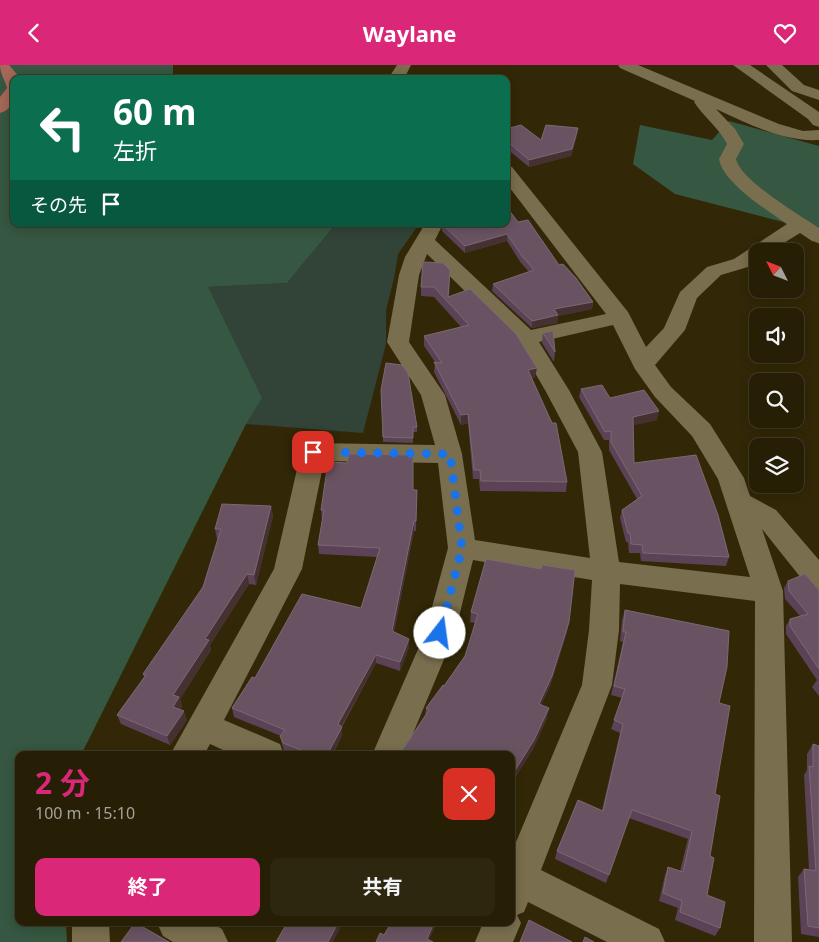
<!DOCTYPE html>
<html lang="ja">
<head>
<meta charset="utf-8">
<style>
  :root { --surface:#261e05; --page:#2e270f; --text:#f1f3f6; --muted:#a4a29a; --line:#423c27; --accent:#db2777 }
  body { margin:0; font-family:"Noto Sans","Noto Sans JP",sans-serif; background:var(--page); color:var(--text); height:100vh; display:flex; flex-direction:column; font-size:19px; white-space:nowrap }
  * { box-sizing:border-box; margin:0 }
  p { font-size:16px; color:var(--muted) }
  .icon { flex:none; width:28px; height:28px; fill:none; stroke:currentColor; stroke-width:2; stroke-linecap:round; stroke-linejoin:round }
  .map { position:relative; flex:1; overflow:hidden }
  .side { position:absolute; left:15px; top:686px; width:500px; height:175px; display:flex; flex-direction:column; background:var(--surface); border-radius:10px; box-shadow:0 2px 12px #0003,0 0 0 1px var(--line) }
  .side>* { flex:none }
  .guide { position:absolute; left:10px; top:10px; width:500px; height:152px; border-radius:10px; box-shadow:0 2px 12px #0003,0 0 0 1px var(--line); background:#0b6e4f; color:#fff; overflow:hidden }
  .needle { width:32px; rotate:312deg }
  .fabs { position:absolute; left:749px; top:178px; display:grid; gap:10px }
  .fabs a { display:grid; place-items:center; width:55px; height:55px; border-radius:10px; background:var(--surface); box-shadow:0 2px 12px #0003,0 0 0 1px var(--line); font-size:25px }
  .pin { position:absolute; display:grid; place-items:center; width:42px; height:42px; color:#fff; margin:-21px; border-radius:10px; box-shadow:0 2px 8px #0006 }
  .me { position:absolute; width:55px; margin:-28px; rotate:15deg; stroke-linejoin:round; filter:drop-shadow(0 0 4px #0008) }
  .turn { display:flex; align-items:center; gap:18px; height:105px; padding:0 20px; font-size:22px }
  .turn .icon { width:65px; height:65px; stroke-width:2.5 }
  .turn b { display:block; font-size:35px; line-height:42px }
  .then { display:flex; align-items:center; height:48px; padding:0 20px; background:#0003; gap:10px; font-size:19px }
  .round { display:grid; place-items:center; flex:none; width:52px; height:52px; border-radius:10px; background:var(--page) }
  .head { display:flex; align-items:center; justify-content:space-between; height:85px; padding:0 20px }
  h1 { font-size:30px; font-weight:700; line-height:38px; color:var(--accent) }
  .action { display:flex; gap:10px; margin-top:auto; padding:10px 20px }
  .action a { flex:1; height:58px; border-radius:10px; background:var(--accent); color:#fff; font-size:20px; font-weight:700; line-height:58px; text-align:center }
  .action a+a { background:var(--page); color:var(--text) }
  header { display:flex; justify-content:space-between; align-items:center; height:65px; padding:0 20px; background:var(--accent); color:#fff; font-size:22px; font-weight:700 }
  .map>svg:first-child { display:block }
  .green { fill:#314437 }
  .forest { fill:#365741 }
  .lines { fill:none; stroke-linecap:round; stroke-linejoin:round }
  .minor { fill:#796e4d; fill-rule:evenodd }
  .major { fill:#a46758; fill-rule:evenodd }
  .wall { fill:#5b4256 }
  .shaded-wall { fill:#453131 }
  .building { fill:#695362; stroke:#7c6872 }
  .route { stroke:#1a73e8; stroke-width:9; stroke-dasharray:0 16.2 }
</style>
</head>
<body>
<header><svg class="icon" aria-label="back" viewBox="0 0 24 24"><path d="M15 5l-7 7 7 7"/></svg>Waylane<svg class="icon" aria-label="heart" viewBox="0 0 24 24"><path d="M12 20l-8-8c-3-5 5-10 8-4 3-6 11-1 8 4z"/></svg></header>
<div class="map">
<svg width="819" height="877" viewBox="0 0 819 877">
  <rect width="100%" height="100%" fill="#322807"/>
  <!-- green -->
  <path class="green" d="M336,159h83l-21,30 -4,24 -8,32v34l-23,89 -117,-9 -38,-137 79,-4z"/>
  <!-- forest -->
  <path class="forest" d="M0,0h173v14h-159v145h322l-49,59 -79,4 54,111 -16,26 -165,331h-62v168h47l1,19h-67z
    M729,56l90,25v98l-36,-22 -108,-28 -42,-30 7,-39 72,15z"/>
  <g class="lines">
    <!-- minor -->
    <path class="minor" d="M397,0h14l-7,14h-16z
      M618,0h20l141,59 24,7 16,-1v10c-36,2 -70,-16 -103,-31l19,20 9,15 -8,15c4,21 65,57 83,69v15l-7,-2 -12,-8 -29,18h-13v10l-10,6 -27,8 -24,23 -12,32 -30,35 16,22 39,37 34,54 6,18 26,14 43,50v31l-10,-3 -47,-59 21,62 9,351h-38l1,-341 -135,-17 -1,46 -7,55 -71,185 118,59 6,13h-58l-79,-40 -4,10 -7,3 4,8 -8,19h-38l8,-19h28v-69l71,-169 7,-55 3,-50 -119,-20 -18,73 -51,122h-32l53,-122 23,-85 -10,-85 -114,-2 -22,108 -78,151 56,24 4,11h-50l-24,-11 -6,11h-34l104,-186 27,-117 3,-6 9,-3 122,2 -14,-50 -34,-53 12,-67 6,-18 20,-33h18l-8,16 96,90 75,-16 -100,-131v-17l6,1 116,145 18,35 18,-19 16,-36 27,-25 27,-8 53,-35c-19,-13 -64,-41 -68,-65l8,-15c-8,-16 -23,-27 -33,-42l1,-1 -75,-33zM427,189l90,88 28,48 33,62 12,106 -115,-18 -13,-86 -17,-59 -36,-53 10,-67zM613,260l22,44 20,28 37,39 26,43 32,98 -131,-15 -17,-110 -33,-62 -30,-48z
      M733,0h17l69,47v15l-6,-2 -5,-6z
      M766,0h16l22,20 15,5v10l-27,-9z
      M72,858h37l1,19h-38z
      M157,858h54l11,6 6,13h-55l-10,-6z"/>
    <!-- major -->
    <path class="major" d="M0,0h9l12,14h-7c0,13 2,30 -14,34v-16l7,-9c-2,-8 -7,-14 -7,-23z"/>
  </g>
  <!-- wall -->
  <path class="wall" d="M506,64l35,11 36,-5 -6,21 -42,11 -23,-19z
    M518,157l41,43 34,37 -1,7 -34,7 -1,7 -25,5 -40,-37 1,-7 36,-12 -8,-9 -14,-22 -42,12 -23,-22v-7z
    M450,205l-1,26 86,81 -3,1 35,104 -1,10 -86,-1 -1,-12h-6l-5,-56 -7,2 -27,-53 1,-10 -11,-16v-10l37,-9 -27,-30 -13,-1v-9z
    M543,268l12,19 -1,10 -12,-19z
    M581,324l29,9 47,22 -24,5 1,38 95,94 -3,9 -85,-5 -1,-8h-11l-1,-11h-2l-6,-24 2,-8 15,-11 -28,-49v-10h-5l-25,-43z
    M381,325l36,37v5h-4v11l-30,-1z
    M413,425h4l-1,41h-2l-20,101 15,15 -9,24 -24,-8 -34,64v8l-9,20h-38l-11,-4 -2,-7 -1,-8 -47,-19 -2,-9 23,-30 106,-70 16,-51 -58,-3 -1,-9 5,-26h-1l-1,-9z
    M271,441l2,10 -17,69 -7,-1 -39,61 1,5 -31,49 2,8 -2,3 7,10 -17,25 -49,-21 -4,-9 27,-38 -1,-3 60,-87 15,-48h-1l-2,-10z
    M788,516l31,9v106l-7,-9 5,-7 -31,-46v-8l4,-7 10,-3 -15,-17 -1,-11z
    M625,545l94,93 -4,91 -8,101 13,33 -5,8 -40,-16 3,-12 -19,-7 6,-26 3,-8 12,4 8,-32 -59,-21 -23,65 -51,-24 2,-8 45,-41 18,-77 -9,-4 11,-31 -11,-3 12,-53 -3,-1 2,-21z
    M471,547l96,20 -17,54 -9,19 6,13 -14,31 -22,35v-29l-86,-40 1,-7 18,-22 21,-30 10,-33 -5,-1z
    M813,679l6,2v191l-18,-3 -3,-57 6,-8 5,1 -5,-95 3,-5v-16z"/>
  <!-- shaded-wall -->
  <path class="shaded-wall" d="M578,63l-1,7 -6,21 -42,11v-7z
    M507,169v7l-42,12v-7z
    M593,237l-1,7 -34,7 -1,7 -25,5v-7l22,-12z
    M537,303l-2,9 -8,3 1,-10z
    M659,346l-2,9 -26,6 2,-9z
    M468,349v9l-7,2v-10z
    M271,441l2,10 -17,69 -2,-10z
    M414,456v10l-22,109v-9z
    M247,509l2,10 -39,61 1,5 -31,49 2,8 -6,9 -3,-9v-12l32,-56z
    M569,557l-2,10 -17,54 -13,28 2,-10z
    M409,574v8l-9,24v-9z
    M376,590v8l-38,69v-8z
    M549,643l-2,10 -14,31 -22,35v-7z
    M184,646l3,9 -17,25 -3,-9z
    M342,662v8l-9,20h-6z
    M338,858h5l-10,19h-5z
    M434,858h3l-9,19 -1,-3z"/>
  <!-- building -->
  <path class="building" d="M521,60l20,15 5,-15 32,3 -6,21 -43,11 -23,-20v-11z
    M506,141l12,16 10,-2 31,45 4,-1 13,14 17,24 -39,7 4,6 -26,6 -39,-37 41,-14 -12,-14 -15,-22 -42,12 -23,-22h64z
    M423,197l20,1 7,7 -2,27 22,-8 46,45 21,34 -9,2 24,53h4l11,59 -86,-1 -1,-11h-6l-6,-56 -7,1 -27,-53 8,1 -18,-27 45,-11 -35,-38h-13z
    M553,266l2,21 -12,-19z
    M386,298l16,2 6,8 9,54h-4v11l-30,-1 -2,-47z
    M602,320l8,13 34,-8 15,21 -26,6 1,46 62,-8 22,60 11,42 -86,-4 -1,-8 -11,-1 -1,-11h-2l-6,-23 20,-14 -31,-54v-11l-6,1 -24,-43z
    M349,389l64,1v35h4l-1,31h-2l-22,110 17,8 -9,23 -24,-7 -38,69 4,3 -15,28h-13l-31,-12 -3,-7 5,-6 -53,-22 20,-31 3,1 47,-84 59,14 19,-60 -62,-3 6,-35h-3l7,-48 19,1z
    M222,439l49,2 -17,69 -7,-1 -42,65 4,1 -36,55 6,2 -6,10 11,4 -17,25 -50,-21 29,-40 -3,-1 60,-87 18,-58h-6z
    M486,494l55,10 1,-4 33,5 -6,52 -17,54 -13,28 10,4 -15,32 -23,37v-22h-112l30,-45 -3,-2 17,-23 1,1 21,-30 13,-42 -7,-2z
    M805,509l14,16v79l-29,-43v-7l18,-5 -19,-23 -1,-10z
    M625,545l104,21 -2,36 -8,36 11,3 -15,88 5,2 -10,60 4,2 -7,37 18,7 -5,26 -40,-16 2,-11 -19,-8 5,-26 15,5 9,-41 -60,-21 -23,65 -52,-24 21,-51 25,11 20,-87 -9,-4 11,-31 -11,-3 12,-54h-3z
    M813,679l6,2v182l-11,-2 -4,-57 12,2 -7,-105 4,1z
    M529,855l43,22h-52z
    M135,858h1l33,19h-48z
    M287,858h51l-10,19h-52z
    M391,858h43l-7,16 6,3h-57l4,-9 4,2z
    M585,872l9,5h-11z"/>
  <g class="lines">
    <!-- route -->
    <path class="route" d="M313,387l137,2 12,94 -22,85"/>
  </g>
</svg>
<div class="fabs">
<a><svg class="needle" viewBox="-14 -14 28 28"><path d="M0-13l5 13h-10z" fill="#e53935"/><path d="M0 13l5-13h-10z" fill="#a4a29a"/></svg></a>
<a><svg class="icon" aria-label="sound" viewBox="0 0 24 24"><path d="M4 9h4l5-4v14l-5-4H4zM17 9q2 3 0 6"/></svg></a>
<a><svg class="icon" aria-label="search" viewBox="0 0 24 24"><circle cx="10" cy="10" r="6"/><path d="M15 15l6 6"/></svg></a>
<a><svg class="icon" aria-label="layers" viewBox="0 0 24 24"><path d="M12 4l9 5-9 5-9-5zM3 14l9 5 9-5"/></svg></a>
</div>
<div class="pin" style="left:313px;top:387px;background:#d93025"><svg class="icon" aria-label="arrive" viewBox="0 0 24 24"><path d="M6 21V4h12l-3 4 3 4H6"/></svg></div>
<svg class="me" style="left:440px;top:568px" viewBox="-20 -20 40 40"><circle r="19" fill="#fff"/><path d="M0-13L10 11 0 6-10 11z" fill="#1a73e8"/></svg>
<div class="guide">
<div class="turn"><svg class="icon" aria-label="left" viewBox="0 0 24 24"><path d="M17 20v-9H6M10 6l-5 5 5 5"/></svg><div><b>60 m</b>左折</div></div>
<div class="then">その先<svg class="icon" aria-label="arrive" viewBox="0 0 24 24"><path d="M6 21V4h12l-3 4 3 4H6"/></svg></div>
</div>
<section class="side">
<div class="head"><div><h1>2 分</h1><p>100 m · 15:10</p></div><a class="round" style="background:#d93025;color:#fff"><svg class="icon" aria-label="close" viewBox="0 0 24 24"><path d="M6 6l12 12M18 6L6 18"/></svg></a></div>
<div class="action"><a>終了</a><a>共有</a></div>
</section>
</div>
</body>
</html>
